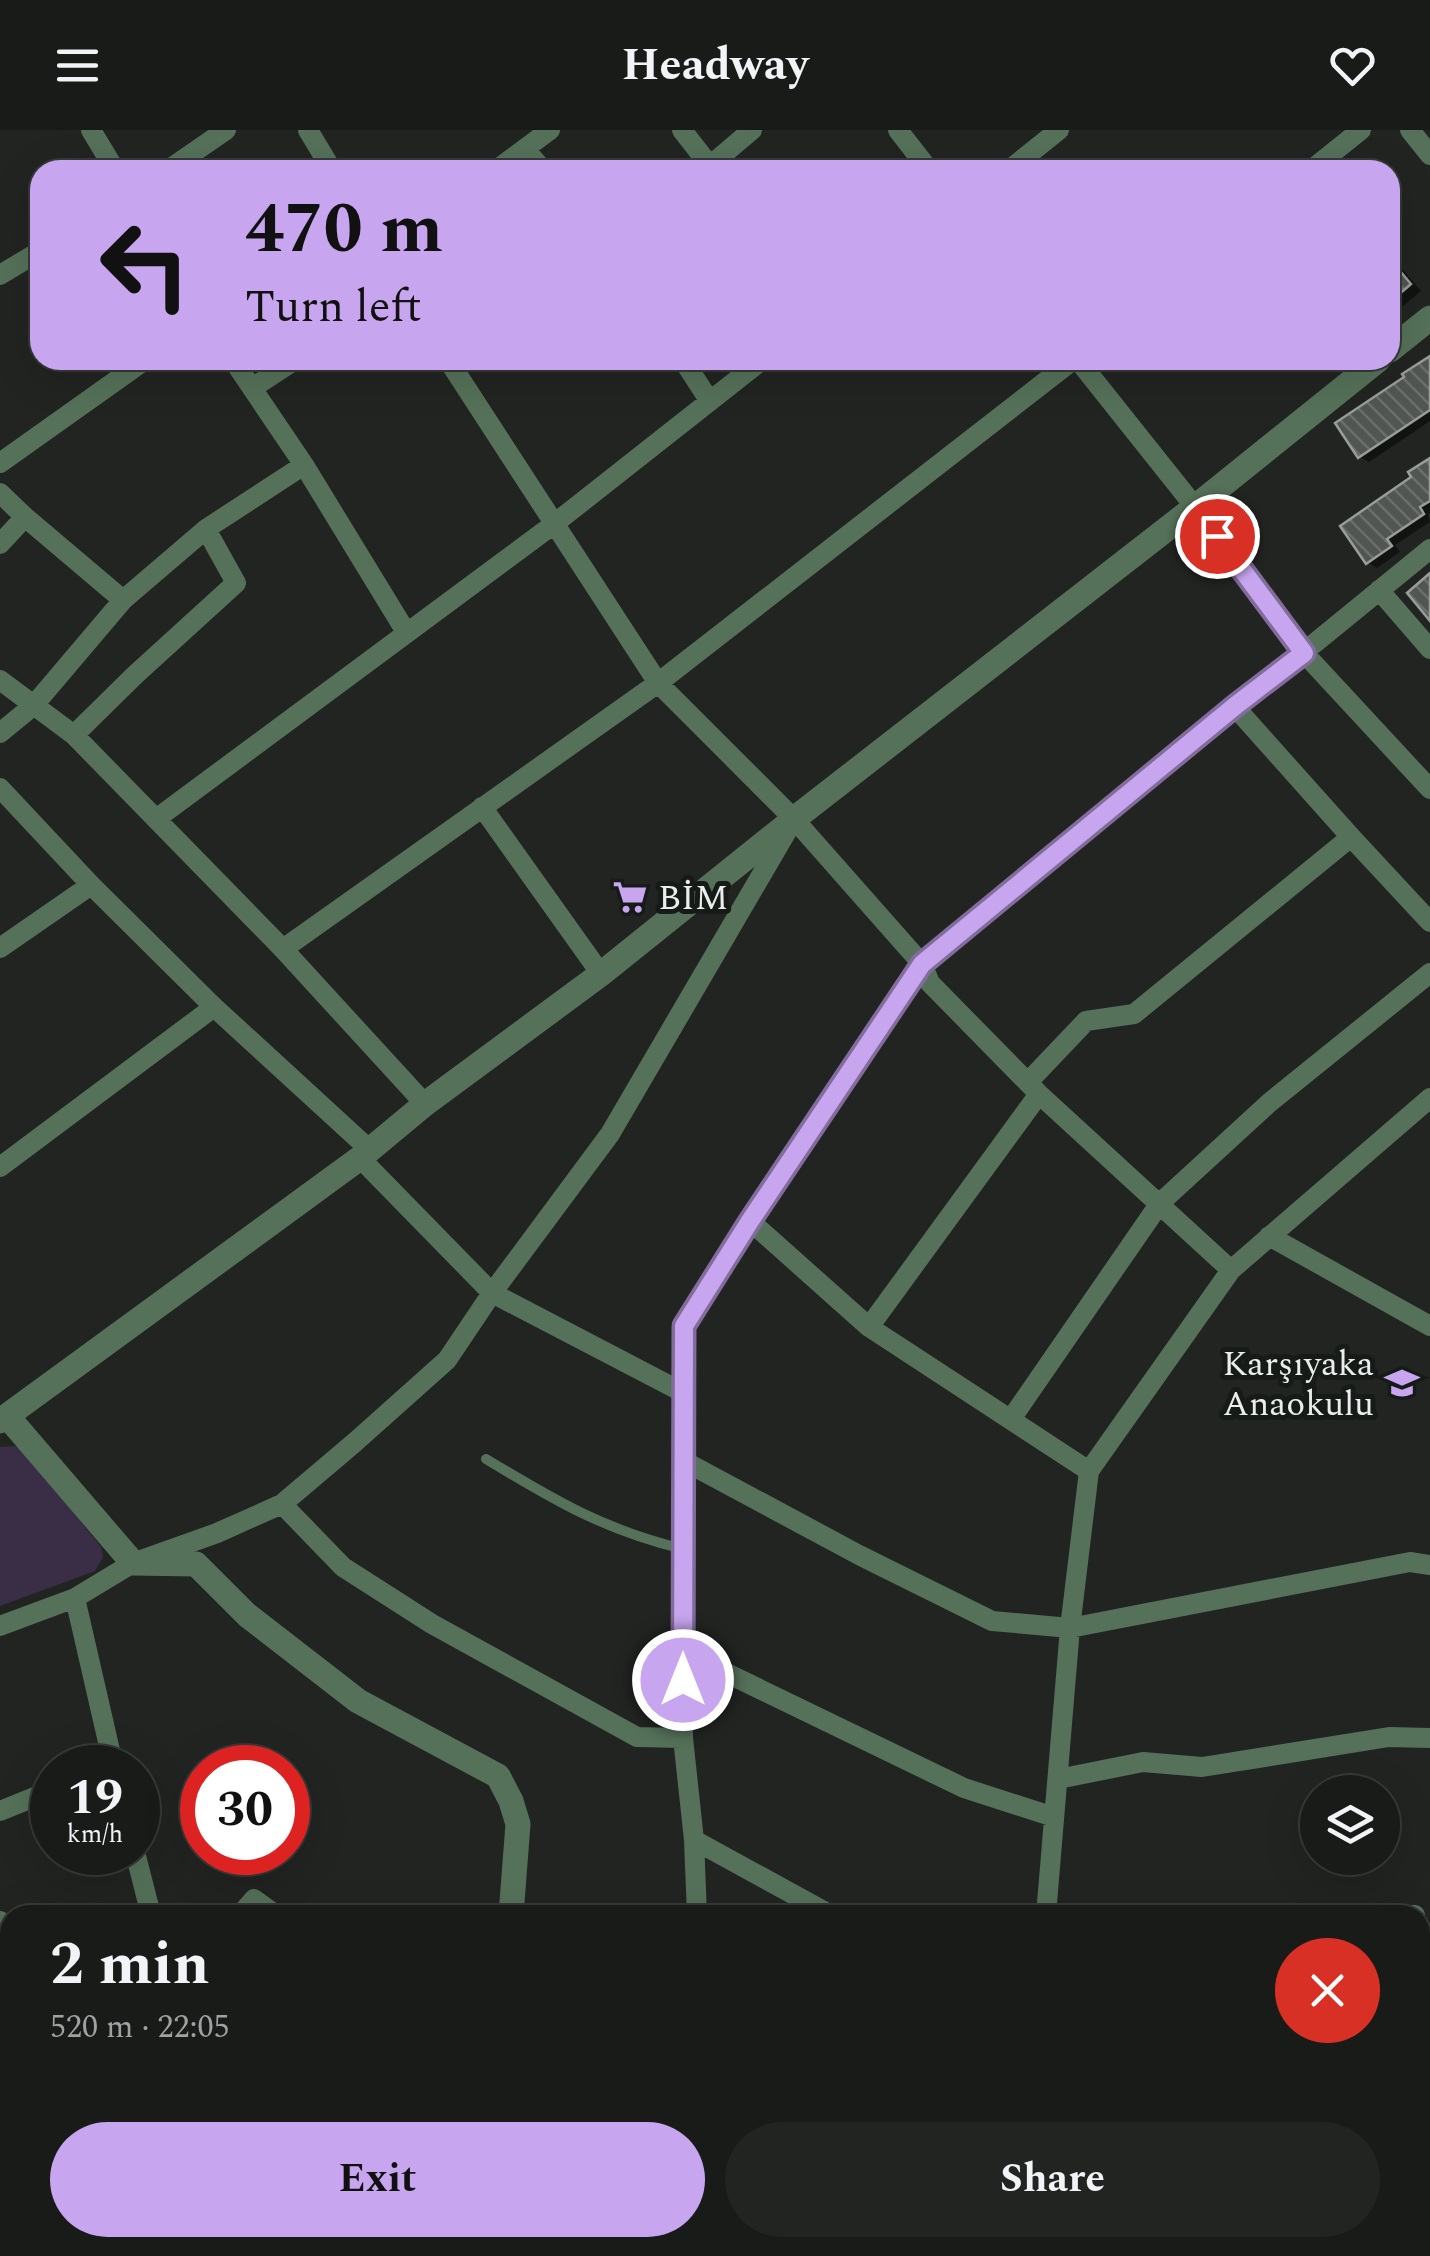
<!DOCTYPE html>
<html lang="en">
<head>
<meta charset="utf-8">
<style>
  :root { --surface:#191b19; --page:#222422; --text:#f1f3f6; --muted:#9fa1a2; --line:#373938; --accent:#c7a6ef }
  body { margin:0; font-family:Spectral,serif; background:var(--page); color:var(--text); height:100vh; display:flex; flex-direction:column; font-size:38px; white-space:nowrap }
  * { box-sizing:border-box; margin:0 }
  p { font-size:32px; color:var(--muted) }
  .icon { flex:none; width:55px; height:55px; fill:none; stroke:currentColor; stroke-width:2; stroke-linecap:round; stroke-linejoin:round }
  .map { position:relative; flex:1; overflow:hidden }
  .sheet { position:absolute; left:0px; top:1775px; width:1430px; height:352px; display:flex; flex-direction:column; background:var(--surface); border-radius:30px 30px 0 0; box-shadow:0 10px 40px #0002,0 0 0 2px var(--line) }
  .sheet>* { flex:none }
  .hud { position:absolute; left:30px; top:30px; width:1370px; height:210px; border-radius:30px; box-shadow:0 10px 40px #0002,0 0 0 2px var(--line); background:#c7a6ef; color:#111; overflow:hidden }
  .buttons { position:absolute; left:1300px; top:1645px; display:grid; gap:20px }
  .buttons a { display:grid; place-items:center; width:100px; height:100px; border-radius:50%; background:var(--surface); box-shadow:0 10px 40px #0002,0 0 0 2px var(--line); font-size:50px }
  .speed { position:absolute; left:30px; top:1615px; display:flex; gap:20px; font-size:50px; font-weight:700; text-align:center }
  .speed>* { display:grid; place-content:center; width:130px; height:130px; border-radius:50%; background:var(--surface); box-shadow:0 10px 40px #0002,0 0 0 2px var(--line); line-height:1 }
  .speed small { font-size:25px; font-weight:400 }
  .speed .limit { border:15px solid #d22; background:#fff; color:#111 }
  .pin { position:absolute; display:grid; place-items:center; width:85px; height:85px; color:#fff; margin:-42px; border:5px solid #fff; border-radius:50%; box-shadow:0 2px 10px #0007 }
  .me { position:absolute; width:110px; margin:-55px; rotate:0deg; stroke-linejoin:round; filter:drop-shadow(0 0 8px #0008) }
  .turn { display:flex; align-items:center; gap:35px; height:210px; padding:0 50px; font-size:45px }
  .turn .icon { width:130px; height:130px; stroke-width:2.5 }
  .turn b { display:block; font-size:70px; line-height:85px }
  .round { display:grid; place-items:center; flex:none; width:105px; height:105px; border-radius:52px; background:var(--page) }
  .headline { display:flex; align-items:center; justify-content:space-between; height:170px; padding:0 50px }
  h1 { font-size:60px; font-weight:700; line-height:75px }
  .primary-button { display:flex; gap:20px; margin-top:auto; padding:20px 50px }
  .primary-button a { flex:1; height:115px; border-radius:60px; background:var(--accent); color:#111; font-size:40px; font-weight:700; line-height:115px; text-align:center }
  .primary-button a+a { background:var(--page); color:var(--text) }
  header { display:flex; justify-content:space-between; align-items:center; height:130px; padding:0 50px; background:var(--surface); font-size:45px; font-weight:700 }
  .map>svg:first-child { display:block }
  .park { fill:#392e46 }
  .shadow { fill:#0007 }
  .building { fill:url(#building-back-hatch); stroke:#989d99; stroke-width:2.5 }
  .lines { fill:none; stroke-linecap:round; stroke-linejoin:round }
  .service { stroke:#557159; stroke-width:10 }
  .minor { stroke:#557159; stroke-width:20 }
  .tertiary { stroke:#557159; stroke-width:25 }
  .route-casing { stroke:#816c9b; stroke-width:25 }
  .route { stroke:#c7a6ef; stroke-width:18 }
  .labels { text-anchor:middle; stroke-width:10; stroke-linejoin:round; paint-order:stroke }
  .poi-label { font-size:35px; fill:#eaedeb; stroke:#171b18; text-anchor:start }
</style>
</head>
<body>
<header><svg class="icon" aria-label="menu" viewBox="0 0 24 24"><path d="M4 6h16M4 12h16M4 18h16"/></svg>Headway<svg class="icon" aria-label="heart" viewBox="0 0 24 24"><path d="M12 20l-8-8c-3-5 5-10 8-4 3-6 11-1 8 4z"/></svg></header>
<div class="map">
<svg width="1430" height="2126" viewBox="0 0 1430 2126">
  <defs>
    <pattern id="building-back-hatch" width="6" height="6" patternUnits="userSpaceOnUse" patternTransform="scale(2.5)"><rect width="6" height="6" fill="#525653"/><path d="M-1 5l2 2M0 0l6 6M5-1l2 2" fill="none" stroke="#6b6f6c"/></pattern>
  </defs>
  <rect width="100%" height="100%" fill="#212421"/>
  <!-- park -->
  <path class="park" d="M16,1316l13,11 72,90 2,10 -8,14 -95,35v-159z"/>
  <!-- shadow -->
  <path class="shadow" d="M1390,125l31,36 -31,26z
    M1430,229v62l-61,41 -10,-6z
    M1430,331v51l-2,2 2,8 -35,23 5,7 -23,16 -10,-6 47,-84z
    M226,2118h43l-5,8h-31l-9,-6z
    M536,2118l11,6 4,2h-21z"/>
  <!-- building -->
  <path class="building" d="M1390,129l21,25 -21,18z
    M1430,226v54l-72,48 -23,-35 69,-46 -2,-3z
    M1430,328v43l-10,6 4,7 -37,25 5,7 -26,18 -26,-38 71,-49 -3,-5z
    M1430,443v48l-23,-28z"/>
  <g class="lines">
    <!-- service -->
    <path class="service" d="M486,1329c68,41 118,71 197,90"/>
    <!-- minor -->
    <path class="minor" d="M91,0l24,40
      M308,0l24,40
      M682,0l28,36
      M898,0l31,40
      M1410,0l20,25
      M525,19l18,21
      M168,40l58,-40
      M496,40l54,-40
      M705,40l47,-40
      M1009,40l50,-40
      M1311,40l50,-40
      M0,145l40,-24
      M233,230l71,105 102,167
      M448,230l210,323 136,136 128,145 8,19 109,111 192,176
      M683,230l26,40
      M1078,230l117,147 109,146 126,136
      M252,258l43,-28
      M0,333l145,-103
      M0,363l25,24 98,83
      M0,414l25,-27
      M1379,460l51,59
      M0,550l74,55 209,214 142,155
      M1235,577l116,130 79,85
      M0,603l34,-28 89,-105 83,-71 98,-64
      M74,605l61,-60 101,-92 -30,-54
      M0,658l91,97 123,122 156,143
      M482,677l119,167
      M156,689l398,-295 208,-164
      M0,818l91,-63
      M283,819l375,-266 415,-323
      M1028,952l58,-61 48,-7 217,-177
      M360,1028l132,135 190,99
      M0,1037l214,-160
      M750,1091l119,106 220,144
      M1269,1106l161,90
      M869,1197l170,-233
      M1011,1289l149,-216 109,-100 161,-130
      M682,1330l177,95 133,66 78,7 340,-66 20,3
      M282,1374l61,63 89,57 205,113 46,1
      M75,1468l39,170
      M0,1496l75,-28 58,-35 84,-30 65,-29 72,-61 93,-83 45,-67 118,-159 180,-308
      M683,1522l281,136 90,29
      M1058,1649l85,-17 59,5 187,-30 41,1
      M0,1681l52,-21
      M694,1710l137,75
      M135,1722l16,63
      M240,1785l14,-16 22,16
      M697,1785l-3,-75 -11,-102 1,-412 66,-105 172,-257 508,-415
      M1046,1785l24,-287 19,-157 142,-201 199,-172
      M1354,1785h61
      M0,1791l10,13
      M1420,1839l10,-16
      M0,2026l10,8
      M0,2078l10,-11
      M130,2118l12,8
      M575,2118l12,8
      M661,2126l5,-8
      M934,2126l8,-8
      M1236,2126l5,-8"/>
    <!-- tertiary -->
    <path class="tertiary" d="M1390,220l40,-32
      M7,1286l126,147 63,1 51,51 111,86 140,75 13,25 7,23 -7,91
      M0,1291l360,-263 65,-54 176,-130 193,-155 401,-312 183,-147
      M980,2118l20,8"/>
  </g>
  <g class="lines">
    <!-- route casing -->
    <g class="route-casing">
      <path id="route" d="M683,1550l1,-354 66,-105 172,-257 313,-258 69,-53 -87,-117"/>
    </g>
    <!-- route -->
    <use href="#route" class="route"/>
  </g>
  <!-- icons -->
  <defs>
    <g id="supermarket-bare" transform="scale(2.7)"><path d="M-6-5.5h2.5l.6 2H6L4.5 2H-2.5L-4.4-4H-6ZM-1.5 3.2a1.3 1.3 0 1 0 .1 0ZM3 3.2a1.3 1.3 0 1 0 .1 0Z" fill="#c7a6ef" stroke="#171b18" stroke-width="2.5" paint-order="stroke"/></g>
    <g id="school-bare" transform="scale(2.7)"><path d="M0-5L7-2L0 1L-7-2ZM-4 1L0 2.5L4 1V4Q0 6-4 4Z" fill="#c7a6ef" stroke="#171b18" stroke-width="2.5" paint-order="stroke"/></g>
  </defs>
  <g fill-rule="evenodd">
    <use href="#supermarket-bare" x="630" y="767"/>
    <use href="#school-bare" x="1402" y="1253"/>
  </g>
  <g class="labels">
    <!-- poi labels -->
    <g class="poi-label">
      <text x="658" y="779">BİM</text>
      <text x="1374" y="1245" text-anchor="end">Karşıyaka<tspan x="1374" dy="40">Anaokulu</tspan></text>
    </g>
  </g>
</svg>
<div class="buttons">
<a><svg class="icon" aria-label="layers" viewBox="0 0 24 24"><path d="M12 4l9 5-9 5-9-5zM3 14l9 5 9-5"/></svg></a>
</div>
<div class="speed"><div>19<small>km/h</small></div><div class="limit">30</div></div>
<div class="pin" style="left:1217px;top:406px;background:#d93025"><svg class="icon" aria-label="arrive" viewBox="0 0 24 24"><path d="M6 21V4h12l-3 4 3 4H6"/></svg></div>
<svg class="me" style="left:683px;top:1550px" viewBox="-20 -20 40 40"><circle r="17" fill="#c7a6ef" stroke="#fff" stroke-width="3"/><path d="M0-11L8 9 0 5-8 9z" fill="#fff"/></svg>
<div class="hud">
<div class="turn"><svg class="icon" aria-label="left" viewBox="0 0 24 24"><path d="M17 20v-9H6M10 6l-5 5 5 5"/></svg><div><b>470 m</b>Turn left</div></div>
</div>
<section class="sheet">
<div class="headline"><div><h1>2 min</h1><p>520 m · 22:05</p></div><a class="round" style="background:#d93025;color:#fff"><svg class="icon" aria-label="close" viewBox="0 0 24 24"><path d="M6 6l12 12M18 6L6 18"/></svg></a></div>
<div class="primary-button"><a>Exit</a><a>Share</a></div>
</section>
</div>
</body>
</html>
